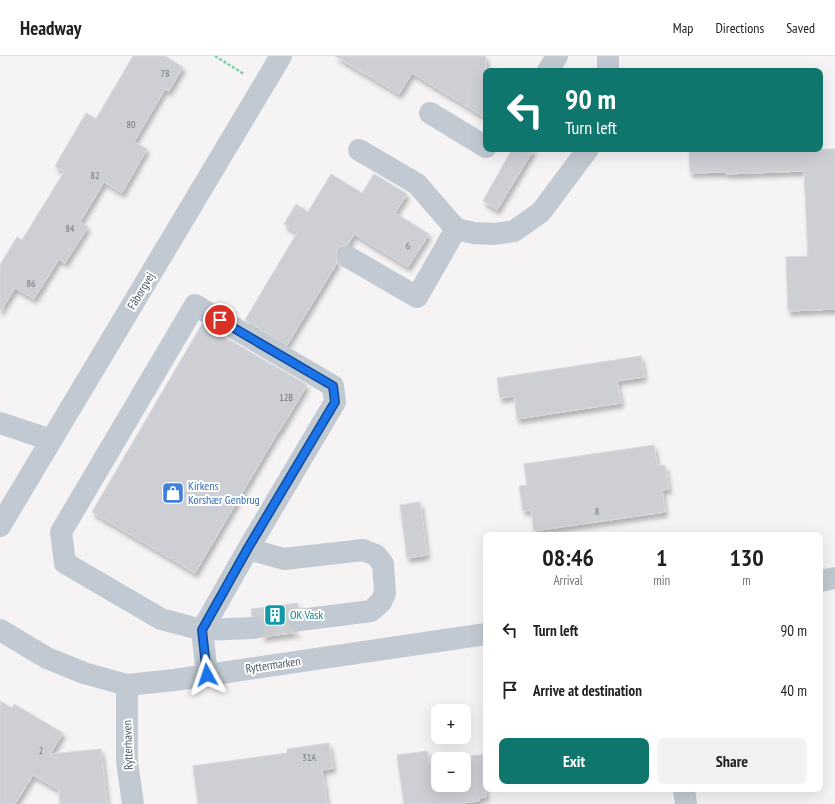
<!DOCTYPE html>
<html lang="en">
<head>
<meta charset="utf-8">
<style>
  :root { --surface:#fff; --page:#f2f2f2; --text:#202124; --muted:#757577; --line:#e0e0e0; --accent:#0f766e }
  body { margin:0; font-family:"PT Sans Narrow",sans-serif; background:var(--page); color:var(--text); height:100vh; display:flex; flex-direction:column; font-size:15px; white-space:nowrap }
  * { box-sizing:border-box; margin:0 }
  p { font-size:13px; color:var(--muted) }
  .icon { flex:none; width:22px; height:22px; fill:none; stroke:currentColor; stroke-width:2; stroke-linecap:round; stroke-linejoin:round }
  .map { position:relative; flex:1; overflow:hidden }
  .panel { position:absolute; left:483px; top:476px; width:340px; height:260px; display:flex; flex-direction:column; background:var(--surface); border-radius:8px; box-shadow:0 4px 16px #0002 }
  .panel>* { flex:none }
  .top-card { position:absolute; left:483px; top:12px; width:340px; height:84px; border-radius:8px; box-shadow:0 4px 16px #0002; background:#0f766e; color:#fff; overflow:hidden }
  .controls { position:absolute; left:431px; top:648px; display:grid; gap:8px }
  .controls a { display:grid; place-items:center; width:40px; height:40px; border-radius:8px; background:var(--surface); box-shadow:0 4px 16px #0002; font-size:20px }
  .pin { position:absolute; display:grid; place-items:center; width:34px; height:34px; color:#fff; margin:-17px; border:2px solid #fff; border-radius:50%; box-shadow:0 1px 4px #0007 }
  .me { position:absolute; width:44px; margin:-22px; rotate:355deg; stroke-linejoin:round; filter:drop-shadow(0 0 3px #0008) }
  .turn { display:flex; align-items:center; gap:14px; height:84px; padding:0 16px; font-size:18px }
  .turn .icon { width:52px; height:52px; stroke-width:2.5 }
  .turn b { display:block; font-size:28px; line-height:34px }
  .eta { display:flex; justify-content:space-evenly; align-items:center; height:68px; text-align:center }
  .eta b { font-size:24px; font-weight:700; line-height:28px }
  .action { display:flex; gap:8px; margin-top:auto; padding:8px 16px }
  .action a { flex:1; height:46px; border-radius:8px; background:var(--accent); color:#fff; font-size:16px; font-weight:700; line-height:46px; text-align:center }
  .action a+a { background:var(--page); color:var(--text) }
  ul { padding:0; list-style:none }
  li { display:flex; align-items:center; gap:12px; height:60px; padding:0 16px }
  li div { flex:1 }
  li b { display:block; font-size:15px }
  li em { font-style:normal }
  header { display:flex; align-items:center; gap:24px; box-sizing:border-box; height:56px; padding:0 20px; background:var(--surface); border-bottom:1px solid var(--line) }
  header strong { font-size:19px }
  nav { display:flex; gap:22px; margin-inline-start:auto; font-size:14px }
  .map>svg:first-child { display:block }
  .building { fill:#cdcfd5; stroke:#d7d9de; filter:url(#shadow) }
  .lines { fill:none; stroke-linecap:round; stroke-linejoin:round }
  .minor-tunnel { stroke:#caccce; stroke-width:22; stroke-dasharray:22 11; stroke-linecap:butt }
  .path { stroke:#7ad0a6; stroke-width:2.5; stroke-dasharray:3 2; stroke-linecap:butt }
  .minor { stroke:#c1cad2; stroke-width:22 }
  .route-casing { stroke:#114b97; stroke-width:10 }
  .route { stroke:#1a73e8; stroke-width:7 }
  .labels { text-anchor:middle; stroke-width:4; stroke-linejoin:round; paint-order:stroke }
  .number-label { font-size:10px; fill:#6b747e }
  .street-label { font-size:12px; fill:#4a5661; stroke:#fff }
  .shop-label { font-size:12px; fill:#366cbe; stroke:#fff; text-anchor:start }
  .culture-label { font-size:12px; fill:#0d838f; stroke:#fff; text-anchor:start }
</style>
</head>
<body>
<header>
<strong>Headway</strong>
<nav><a>Map</a><a>Directions</a><a>Saved</a></nav>
</header>
<div class="map">
<svg width="835" height="748" viewBox="0 0 835 748">
  <defs>
    <filter id="shadow"><feDropShadow dx="2.5" dy="4.5" stdDeviation="2" flood-color="#0004"/></filter>
  </defs>
  <rect width="100%" height="100%" fill="#f5f3f3"/>
  <!-- building -->
  <path class="building" d="M133,0h32l18,11 -14,24 -4,-2 -31,53 13,7 -25,44 -18,-11 -24,40 8,5 -23,36 -6,-4 -25,40 -19,-11 -15,24v-47l17,-28 5,3 42,-68 -9,-6 31,-53 10,6z
    M335,0h151v62l-74,-45 -13,21z
    M512,93h22l-37,61 -14,-9z
    M689,93h146v160l-47,2 -2,-54 22,-1 -4,-85 -78,3v-2l-36,1z
    M331,118l31,19 12,-19 33,20 -12,19 34,21 -21,33 -54,-33 -6,11 -6,1 -5,4 -1,7 1,6 -50,82 -42,-25 52,-87 -13,-9 12,-20 12,8z
    M202,268l105,61 -28,47h-1l-83,141 -103,-61z
    M641,300l3,21 -27,4 4,22 -104,16 -3,-23 -14,2 -3,-20z
    M654,389l3,21 8,-1 4,24 -7,1 3,22 -131,19 -3,-21 -8,1 -4,-25 8,-1 -3,-21z
    M420,446l7,53 -20,3 -7,-53z
    M298,547v5l-6,2 -3,5 -1,6 2,7 5,3 4,1 -38,5 3,-4 1,-5 -1,-6 -6,-5 -6,-1 -1,-7z
    M0,645l12,7 2,-4 49,29 -13,21 51,-5 6,55h-47l-1,-14 -26,-15 -18,29h-15z
    M329,687l4,25 -11,2 5,34h-129l-5,-38 94,-13v-4z
    M427,695l2,11 9,-1v24h26v-26h-13l35,-5v43l-7,1v3l-24,3h-51l-7,-49z"/>
  <g class="lines">
    <!-- minor-tunnel -->
    <path class="minor-tunnel" d="M253,572l47,-8"/>
    <!-- path -->
    <path class="path" d="M215,0l29,18"/>
    <!-- minor -->
    <path class="minor" d="M608,0v15
      M548,15l9,-15
      M430,57l56,34
      M359,94l58,34 39,45 18,4 21,1 19,-3 27,-19 47,-63
      M348,201l69,40 39,-68
      M0,367l51,17
      M0,470l281,-470
      M248,493l36,10 79,-9 13,5 7,9 2,29 -4,9 -10,9 -71,9
      M820,525l15,-3
      M0,574l47,28 37,15 43,12 47,-5 312,-46
      M202,574l46,-81 87,-147 -2,-16 -138,-81 -134,227 4,31 96,56 41,11 5,45
      M202,574l51,-2
      M127,629v77l6,42
      M684,733l2,15"/>
  </g>
  <g class="lines">
    <!-- route casing -->
    <g class="route-casing">
      <path id="route" d="M207,619l-5,-45 46,-82 87,-146 -2,-16 -113,-66"/>
    </g>
    <!-- route -->
    <use href="#route" class="route"/>
  </g>
  <!-- icons -->
  <defs>
    <g id="shop-square" transform="scale(1.15)"><rect x="-9" y="-9" width="18" height="18" rx="4" fill="#3f7fe0" stroke="#fff"/><path d="M-5-2.5h2.3a2.7 3.5 0 0 1 5.4 0H5L5.5 6h-11ZM-1.5-2.5h3a1.5 2.3 0 0 0-3 0Z" fill="#fff"/></g>
    <g id="building-square" transform="scale(1.15)"><rect x="-9" y="-9" width="18" height="18" rx="4" fill="#0f9aa8" stroke="#fff"/><path d="M-4-6H4V6H1V3H-1V6H-4ZM-2.5-4.3h1.7v1.8h-1.7ZM.8-4.3h1.7v1.8H.8ZM-2.5-1h1.7V.8h-1.7ZM.8-1h1.7V.8H.8Z" fill="#fff"/></g>
  </defs>
  <g fill-rule="evenodd">
    <use href="#shop-square" x="173" y="437"/>
    <use href="#building-square" x="275" y="559"/>
  </g>
  <g class="labels">
    <!-- number labels -->
    <g class="number-label">
      <text x="165" y="21">78</text>
      <text x="131" y="72">80</text>
      <text x="95" y="123">82</text>
      <text x="70" y="176">84</text>
      <text x="408" y="193">6</text>
      <text x="31" y="231">86</text>
      <text x="286" y="345">12B</text>
      <text x="597" y="459">8</text>
      <text x="41" y="698">2</text>
      <text x="309" y="705">31A</text>
    </g>
    <!-- street labels -->
    <g class="street-label">
      <text transform="translate(141 235) rotate(-59)" y="4">Fåborgvej</text>
      <text transform="translate(273 609) rotate(-8)" y="4">Ryttermarken</text>
      <text transform="translate(128 689) rotate(-92)" y="4">Rytterhaven</text>
    </g>
    <!-- shop labels -->
    <g class="shop-label">
      <text x="188" y="434">Kirkens<tspan x="188" dy="14">Korshær Genbrug</tspan></text>
    </g>
    <!-- culture labels -->
    <g class="culture-label">
      <text x="290" y="563">OK Vask</text>
    </g>
  </g>
</svg>
<div class="controls">
<a>+</a>
<a>−</a>
</div>
<div class="pin" style="left:220px;top:264px;background:#d93025"><svg class="icon" aria-label="arrive" viewBox="0 0 24 24"><path d="M6 21V4h12l-3 4 3 4H6"/></svg></div>
<svg class="me" style="left:207px;top:619px" viewBox="-20 -20 40 40"><path d="M0-17L14 15 0 8-14 15z" fill="#1a73e8" stroke="#fff" stroke-width="4"/></svg>
<div class="top-card">
<div class="turn"><svg class="icon" aria-label="left" viewBox="0 0 24 24"><path d="M17 20v-9H6M10 6l-5 5 5 5"/></svg><div><b>90 m</b>Turn left</div></div>
</div>
<section class="panel">
<div class="eta">
<div><b>08:46</b><p>Arrival</p></div>
<div><b>1</b><p>min</p></div>
<div><b>130</b><p>m</p></div>
</div>
<ul>
<li><svg class="icon" aria-label="left" viewBox="0 0 24 24"><path d="M17 20v-9H6M10 6l-5 5 5 5"/></svg><div><b>Turn left</b></div><em>90 m</em></li>
<li><svg class="icon" aria-label="arrive" viewBox="0 0 24 24"><path d="M6 21V4h12l-3 4 3 4H6"/></svg><div><b>Arrive at destination</b></div><em>40 m</em></li>
</ul>
<div class="action"><a>Exit</a><a>Share</a></div>
</section>
</div>
</body>
</html>
